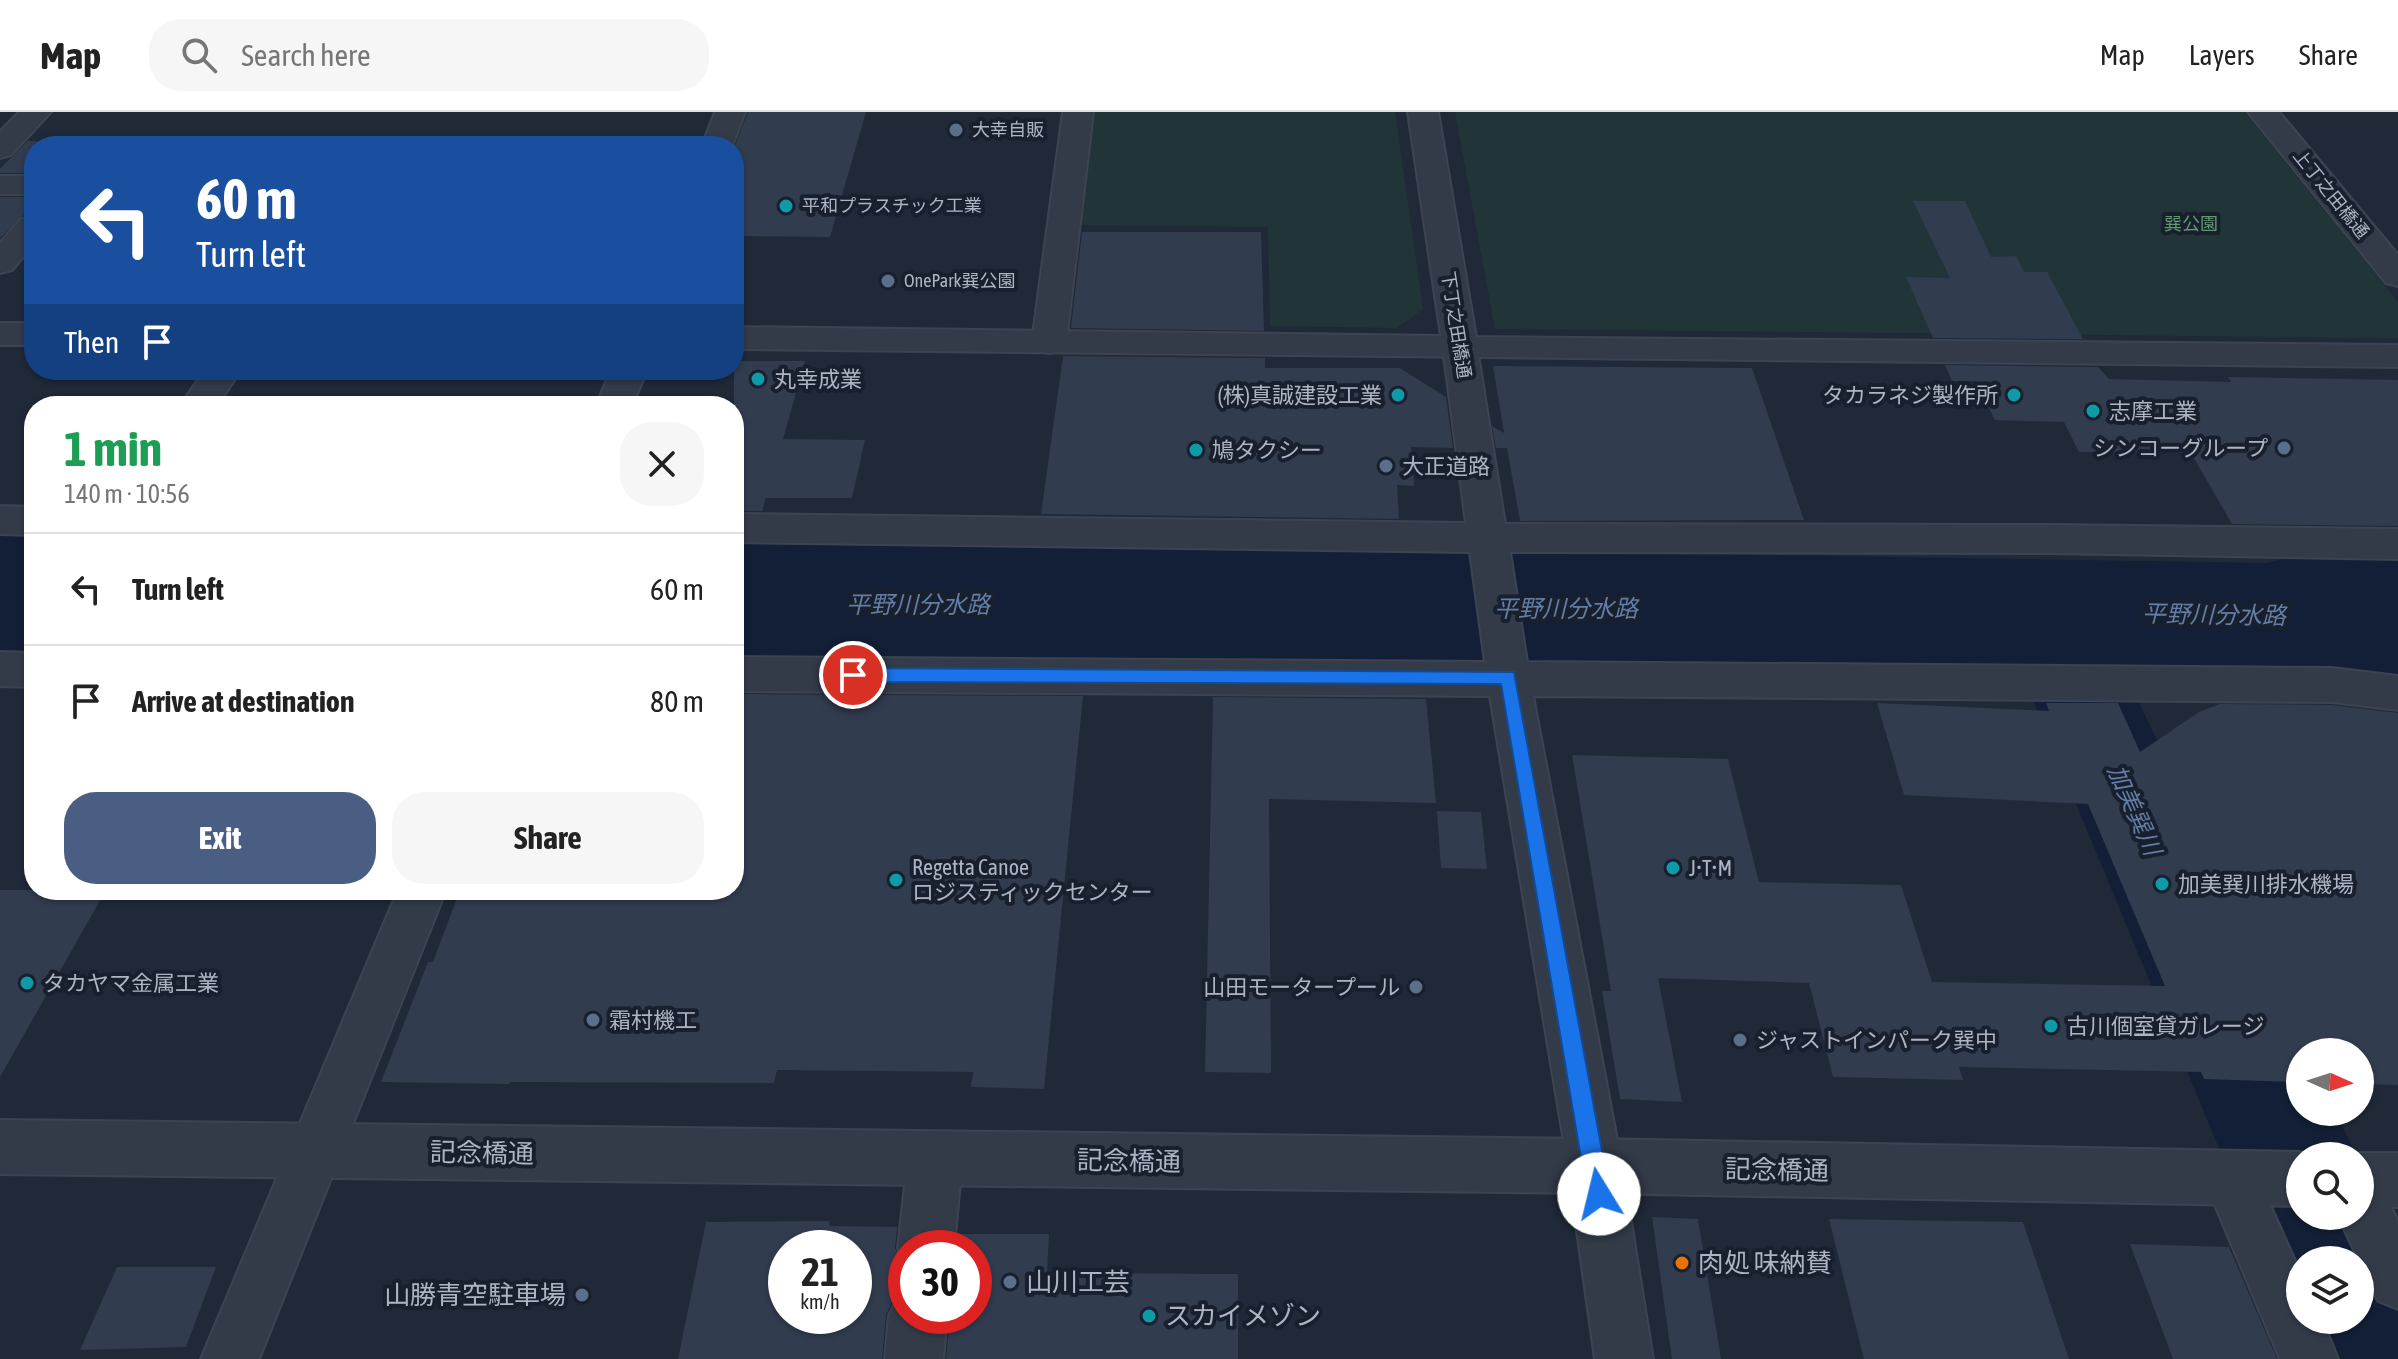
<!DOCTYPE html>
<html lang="en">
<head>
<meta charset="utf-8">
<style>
  :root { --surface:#fff; --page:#f6f6f6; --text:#222; --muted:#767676; --line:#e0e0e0; --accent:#4a5e84 }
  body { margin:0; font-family:"Asap Condensed","Noto Sans JP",sans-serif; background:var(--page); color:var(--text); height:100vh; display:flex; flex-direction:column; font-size:30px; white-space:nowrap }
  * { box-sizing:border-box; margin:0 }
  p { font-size:26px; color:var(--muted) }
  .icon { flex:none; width:44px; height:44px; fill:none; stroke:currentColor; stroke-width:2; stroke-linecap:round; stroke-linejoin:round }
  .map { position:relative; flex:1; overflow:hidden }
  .sheet { position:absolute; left:24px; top:284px; width:720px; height:504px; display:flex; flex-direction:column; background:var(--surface); border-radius:32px; box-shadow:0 2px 6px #0004 }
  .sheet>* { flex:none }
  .top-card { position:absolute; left:24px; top:24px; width:720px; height:244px; border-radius:32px; box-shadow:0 2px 6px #0004; background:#1a4fa0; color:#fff; overflow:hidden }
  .needle { width:52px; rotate:93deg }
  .tools { position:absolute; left:2286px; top:926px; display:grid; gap:16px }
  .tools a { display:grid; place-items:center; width:88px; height:88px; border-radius:50%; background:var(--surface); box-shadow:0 2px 6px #0004; font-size:40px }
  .speed { position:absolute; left:768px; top:1118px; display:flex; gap:16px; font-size:40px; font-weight:700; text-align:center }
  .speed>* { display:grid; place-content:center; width:104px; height:104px; border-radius:50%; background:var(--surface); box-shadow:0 2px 6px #0004; line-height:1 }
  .speed small { font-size:20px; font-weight:400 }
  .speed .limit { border:12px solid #d22; background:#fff; color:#111 }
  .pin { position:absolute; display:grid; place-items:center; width:68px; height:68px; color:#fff; margin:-34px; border:4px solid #fff; border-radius:50%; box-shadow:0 2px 8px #0007 }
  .me { position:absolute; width:88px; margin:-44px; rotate:351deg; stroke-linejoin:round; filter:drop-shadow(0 0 6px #0008) }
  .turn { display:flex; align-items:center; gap:28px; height:168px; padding:0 40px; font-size:36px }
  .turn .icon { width:104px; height:104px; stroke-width:2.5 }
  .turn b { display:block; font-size:56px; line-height:68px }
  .then { display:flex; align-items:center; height:76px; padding:0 40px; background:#0003; gap:16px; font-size:30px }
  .round { display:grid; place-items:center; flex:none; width:84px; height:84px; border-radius:32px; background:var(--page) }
  .headline { display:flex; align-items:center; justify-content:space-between; height:136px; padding:0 40px }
  h1 { font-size:48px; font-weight:700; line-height:60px; color:#1e9e55 }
  .action { display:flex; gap:16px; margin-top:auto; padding:16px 40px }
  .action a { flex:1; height:92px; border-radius:32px; background:var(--accent); color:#fff; font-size:32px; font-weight:700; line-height:92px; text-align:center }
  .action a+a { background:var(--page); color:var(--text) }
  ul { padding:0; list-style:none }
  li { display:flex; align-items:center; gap:24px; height:112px; padding:0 40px; border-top:2px solid var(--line) }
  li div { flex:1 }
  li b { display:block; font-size:30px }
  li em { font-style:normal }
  header { display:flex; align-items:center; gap:48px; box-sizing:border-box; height:112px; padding:0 40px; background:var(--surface); border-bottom:2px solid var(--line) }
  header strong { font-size:38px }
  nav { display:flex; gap:44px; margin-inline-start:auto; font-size:28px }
  .search { width:560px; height:72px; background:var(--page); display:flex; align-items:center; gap:20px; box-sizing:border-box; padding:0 28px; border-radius:32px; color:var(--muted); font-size:30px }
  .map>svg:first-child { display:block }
  .green { fill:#213539 }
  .water { fill:#131f36 }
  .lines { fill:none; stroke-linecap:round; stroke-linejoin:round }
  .river { fill:#131f36; fill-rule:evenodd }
  .building { fill:#313c4f; fill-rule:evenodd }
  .minor-casing { stroke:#3c4452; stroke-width:4 }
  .tertiary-casing { stroke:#3c4452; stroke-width:4 }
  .minor { fill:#333b49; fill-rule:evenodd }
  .tertiary { fill:#333b49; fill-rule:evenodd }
  .route { fill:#1a73e8; stroke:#114b97; stroke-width:2 }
  .service-dot { fill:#5c6f8a; stroke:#18202d; stroke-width:3 }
  .culture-dot { fill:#0f9aa8; stroke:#18202d; stroke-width:3 }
  .food-dot { fill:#e8710a; stroke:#18202d; stroke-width:3 }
  .labels { text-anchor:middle; stroke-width:8; stroke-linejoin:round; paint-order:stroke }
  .far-poi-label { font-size:18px; fill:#adb5c5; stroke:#18202d; text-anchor:start }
  .far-street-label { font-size:18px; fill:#adb5c5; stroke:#18202d }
  .far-park-label { font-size:18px; fill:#639772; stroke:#18202d }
  .poi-label { font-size:22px; fill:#adb5c5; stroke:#18202d; text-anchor:start }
  .water-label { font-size:24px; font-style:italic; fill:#647da7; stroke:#18202d }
  .near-street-label { font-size:26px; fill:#adb5c5; stroke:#18202d }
  .near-poi-label { font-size:26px; fill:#adb5c5; stroke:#18202d; text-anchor:start }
</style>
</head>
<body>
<header>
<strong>Map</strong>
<div class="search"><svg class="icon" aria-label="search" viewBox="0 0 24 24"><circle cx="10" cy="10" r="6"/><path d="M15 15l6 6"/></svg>Search here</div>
<nav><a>Map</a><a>Layers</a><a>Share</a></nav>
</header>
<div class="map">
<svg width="2398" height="1247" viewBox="0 0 2398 1247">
  <rect width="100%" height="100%" fill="#1f2938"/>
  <!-- green -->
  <path class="green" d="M1083,0h312l28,197 -26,19 -127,-2 -2,-99 -199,-2z
    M1455,0h790l153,190v36l-903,-9z"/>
  <!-- water -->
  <path class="water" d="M0,424h34v116l-34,-1z
    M734,431l791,8 742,12 43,-12 88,1v133l-1664,-26z"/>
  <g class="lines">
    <!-- river -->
    <path class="river" d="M2046,460l36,12 225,468h-7v60h36l20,44h-56v60h60v-50l38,79v114h-91l-18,-43 2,-5 -5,-2 -33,-79 -257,-619 14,-27zM2300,1148h60v60h-60z"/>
  </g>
  <!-- building -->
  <path class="building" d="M748,0h118l-36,125 -96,-1v-88z
    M28,29l66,1 -3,4h-57v27h-34v-4z
    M0,85h34v8l-34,33z
    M1913,89h52l26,56 25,-1 8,16h23l36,67 -150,-1 -27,-61 44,1z
    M1082,120h179l3,99 -193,-3z
    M1063,244l202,2v10h135l46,29 7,51 -42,-1 3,39 -17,-1 2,34 -358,-5z
    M734,249h71l-22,78 82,1 -13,58h-86l-4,13h-28z
    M1945,253l153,2 11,12 122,3 -3,-5 170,3v146l-166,-2 -41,-71 -112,-1 -15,-30 -69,-2 -19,-39h-24z
    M1493,254l259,2 52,152 -284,1 -13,-73h-11l-4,-22 12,7z
    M734,582l349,2 -39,393 -73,-2 2,-15 -196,-2 -3,13 -264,-1 -1,2 -128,-2 47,-120h5l27,-72h274z
    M1213,585l213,2 10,104 -167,-4 2,274 -66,-1z
    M1877,591l172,8 -3,-8h72l22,49 59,-40 21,-8 112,1 66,8v372l-38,-1v-32h-60v30l-96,-3 -3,-7 -242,-5 4,13 -130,-3 -24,-94 -151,-5 24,124 -62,-3 -18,-108h9l-39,-236 156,4 31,123 142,3 31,97 233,4 -77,-182 -184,-9z
    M1437,699l44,1 6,57 -46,-1z
    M0,778h106l-106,187z
    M1652,1105l46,2 23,140h-49z
    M1829,1107l194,3 46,137h-205z
    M830,1109l-1,5 68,1 -2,21 11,22v19l-11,6 -9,20 -4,44h-204l28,-137zM786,1136h68v68h-68z
    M958,1122h91l-2,39 191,1v85h-292l4,-43h24v-68h-17z
    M2130,1132l99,3 48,112h-104z
    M117,1155h99l-30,80 -106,3z"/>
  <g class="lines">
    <!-- minor casing -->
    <g class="minor-casing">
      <path id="minor" d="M19,0h32l-40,43 -11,3v-26z
        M715,0h30l-13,34h-30z
        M1063,0h30l-27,230 -5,8 -12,3 -12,-3 -5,-8z
        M2248,0h31l119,143v31l-12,-3z
        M0,64h34v18h-34z
        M34,105v27l-22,26 -12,3v-30l21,-24z
        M1460,225l12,3 5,8 28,176 545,1 348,4v30l-348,-6 -540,-1 17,110 805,6 66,8v34l-66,-8 -799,-6 89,470 31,193h-58l-27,-193 -78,-470 -756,-5v-34l751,5 -15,-110 -736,-10v-28l732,9 -23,-175 5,-8z
        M205,258h36l-24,36h-37z
        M611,258h36l-15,36h-36z
        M0,394l34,1v28l-34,-1z
        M0,540l34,1v34l-34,-1z
        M398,778h48l-187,469h-58z
        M935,1020l19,8 8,19 -8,89h-48v19l-8,-19 10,-89 8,-19z
        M2231,1040l19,8 50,112v48h22l16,39h-58l-76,-180 8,-19z
        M2360,1064l19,8 19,37v88l-20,-8 -40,-85h22z
        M906,1180v24h41l-4,43h-58l4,-43 9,-20z"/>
    </g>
    <!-- tertiary casing -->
    <g class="tertiary-casing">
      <path id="tertiary" d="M1408,0h30l38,225 922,8v22l-1664,-18v-22l707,9z
        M0,211h34v22h-34z
        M0,1008l1595,19 705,13 10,4h-10v50l-705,-13 -1595,-19z
        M2360,1041h38v54h-38v-51h-8z"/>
    </g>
    <!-- minor -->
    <use href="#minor" class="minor"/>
    <!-- tertiary -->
    <use href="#tertiary" class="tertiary"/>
  </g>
  <!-- route -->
  <path class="route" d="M853,556l661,4 96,522 -3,8 -8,3 -8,-3 -4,-8 -86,-510 -648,-2 -9,-7z"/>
  <!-- markers -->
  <g class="service-dot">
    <circle cx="956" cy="18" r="8"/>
    <circle cx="888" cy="169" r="8"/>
    <circle cx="2284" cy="336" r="8"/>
    <circle cx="1386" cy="354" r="8"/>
    <circle cx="1416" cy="875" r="8"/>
    <circle cx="593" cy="908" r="8"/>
    <circle cx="1740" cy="928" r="8"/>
    <circle cx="1010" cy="1170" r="8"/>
    <circle cx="582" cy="1183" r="8"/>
  </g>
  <g class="culture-dot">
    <circle cx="786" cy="94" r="8"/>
    <circle cx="758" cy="267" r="8"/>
    <circle cx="1398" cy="283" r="8"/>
    <circle cx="2014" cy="283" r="8"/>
    <circle cx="2093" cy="299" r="8"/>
    <circle cx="1196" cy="338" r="8"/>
    <circle cx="1673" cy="756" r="8"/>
    <circle cx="896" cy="768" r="8"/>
    <circle cx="2162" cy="772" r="8"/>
    <circle cx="27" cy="871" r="8"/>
    <circle cx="2051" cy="914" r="8"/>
    <circle cx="1149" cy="1204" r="8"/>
  </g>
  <circle class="food-dot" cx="1682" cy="1151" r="8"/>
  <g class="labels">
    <!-- far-poi labels -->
    <g class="far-poi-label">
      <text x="972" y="24">大幸自販</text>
      <text x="802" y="100">平和プラスチック工業</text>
      <text x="904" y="175">OnePark巽公園</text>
    </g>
    <!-- far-street labels -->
    <g class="far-street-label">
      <text transform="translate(2331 82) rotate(51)" y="6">上丁之田橋通</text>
      <text transform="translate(1456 213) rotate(81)" y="6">下丁之田橋通</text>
    </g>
    <!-- far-park labels -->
    <g class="far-park-label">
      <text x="2191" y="118">巽公園</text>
    </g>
    <!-- poi labels -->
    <g class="poi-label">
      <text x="774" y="275">丸幸成業</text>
      <text x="1382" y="291" text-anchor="end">(株)真誠建設工業</text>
      <text x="1998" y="291" text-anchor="end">タカラネジ製作所</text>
      <text x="2109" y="307">志摩工業</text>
      <text x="2268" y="344" text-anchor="end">シンコーグループ</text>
      <text x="1212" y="346">鳩タクシー</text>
      <text x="1402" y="362">大正道路</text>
      <text x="912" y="763">Regetta Canoe<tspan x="912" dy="25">ロジスティックセンター</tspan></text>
      <text x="1689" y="764">J•T•M</text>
      <text x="2178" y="780">加美巽川排水機場</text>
      <text x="43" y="879">タカヤマ金属工業</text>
      <text x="1400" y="883" text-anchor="end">山田モータープール</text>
      <text x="609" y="916">霜村機工</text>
      <text x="2067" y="922">古川個室貸ガレージ</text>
      <text x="1756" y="936">ジャストインパーク巽中</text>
    </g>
    <!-- water labels -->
    <g class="water-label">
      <text x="918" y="501">平野川分水路</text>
      <text x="1566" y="505">平野川分水路</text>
      <text transform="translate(2214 503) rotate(1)" y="8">平野川分水路</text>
      <text transform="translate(2134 698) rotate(66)" y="8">加美巽川</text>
    </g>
    <!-- near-street labels -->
    <g class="near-street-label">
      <text transform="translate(482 1041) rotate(1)" y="9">記念橋通</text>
      <text transform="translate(1129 1049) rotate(1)" y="9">記念橋通</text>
      <text transform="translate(1777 1058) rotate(1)" y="9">記念橋通</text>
    </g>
    <!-- near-poi labels -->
    <g class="near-poi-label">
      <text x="1698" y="1160">肉処 味納賛</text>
      <text x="1026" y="1179">山川工芸</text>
      <text x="566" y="1192" text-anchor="end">山勝青空駐車場</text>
      <text x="1165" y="1213">スカイメゾン</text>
    </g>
  </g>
</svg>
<div class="tools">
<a><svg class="needle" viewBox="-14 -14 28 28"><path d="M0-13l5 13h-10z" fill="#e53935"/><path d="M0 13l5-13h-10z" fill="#767676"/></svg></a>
<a><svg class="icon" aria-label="search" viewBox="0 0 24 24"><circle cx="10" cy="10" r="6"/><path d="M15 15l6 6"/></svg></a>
<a><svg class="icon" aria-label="layers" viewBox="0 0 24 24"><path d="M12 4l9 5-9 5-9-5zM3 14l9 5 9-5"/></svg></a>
</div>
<div class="speed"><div>21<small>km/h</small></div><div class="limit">30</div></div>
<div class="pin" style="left:853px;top:563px;background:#d93025"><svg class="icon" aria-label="arrive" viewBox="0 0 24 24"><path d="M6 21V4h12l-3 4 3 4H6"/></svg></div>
<svg class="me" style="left:1599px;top:1082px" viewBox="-20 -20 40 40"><circle r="19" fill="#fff"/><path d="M0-13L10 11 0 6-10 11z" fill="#1a73e8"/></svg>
<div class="top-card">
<div class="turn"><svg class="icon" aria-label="left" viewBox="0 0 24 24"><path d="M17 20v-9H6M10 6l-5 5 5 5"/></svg><div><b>60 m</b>Turn left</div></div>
<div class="then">Then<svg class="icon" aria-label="arrive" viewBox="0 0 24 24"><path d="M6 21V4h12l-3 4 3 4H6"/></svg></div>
</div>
<section class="sheet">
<div class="headline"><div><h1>1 min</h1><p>140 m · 10:56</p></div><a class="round"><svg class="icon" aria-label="close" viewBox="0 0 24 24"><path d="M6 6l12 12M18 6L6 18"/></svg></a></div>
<ul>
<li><svg class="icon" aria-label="left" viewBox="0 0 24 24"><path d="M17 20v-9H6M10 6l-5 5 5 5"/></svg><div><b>Turn left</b></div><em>60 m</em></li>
<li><svg class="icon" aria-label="arrive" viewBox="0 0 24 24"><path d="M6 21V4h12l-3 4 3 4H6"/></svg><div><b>Arrive at destination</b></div><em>80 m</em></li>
</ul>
<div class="action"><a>Exit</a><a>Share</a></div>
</section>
</div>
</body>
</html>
